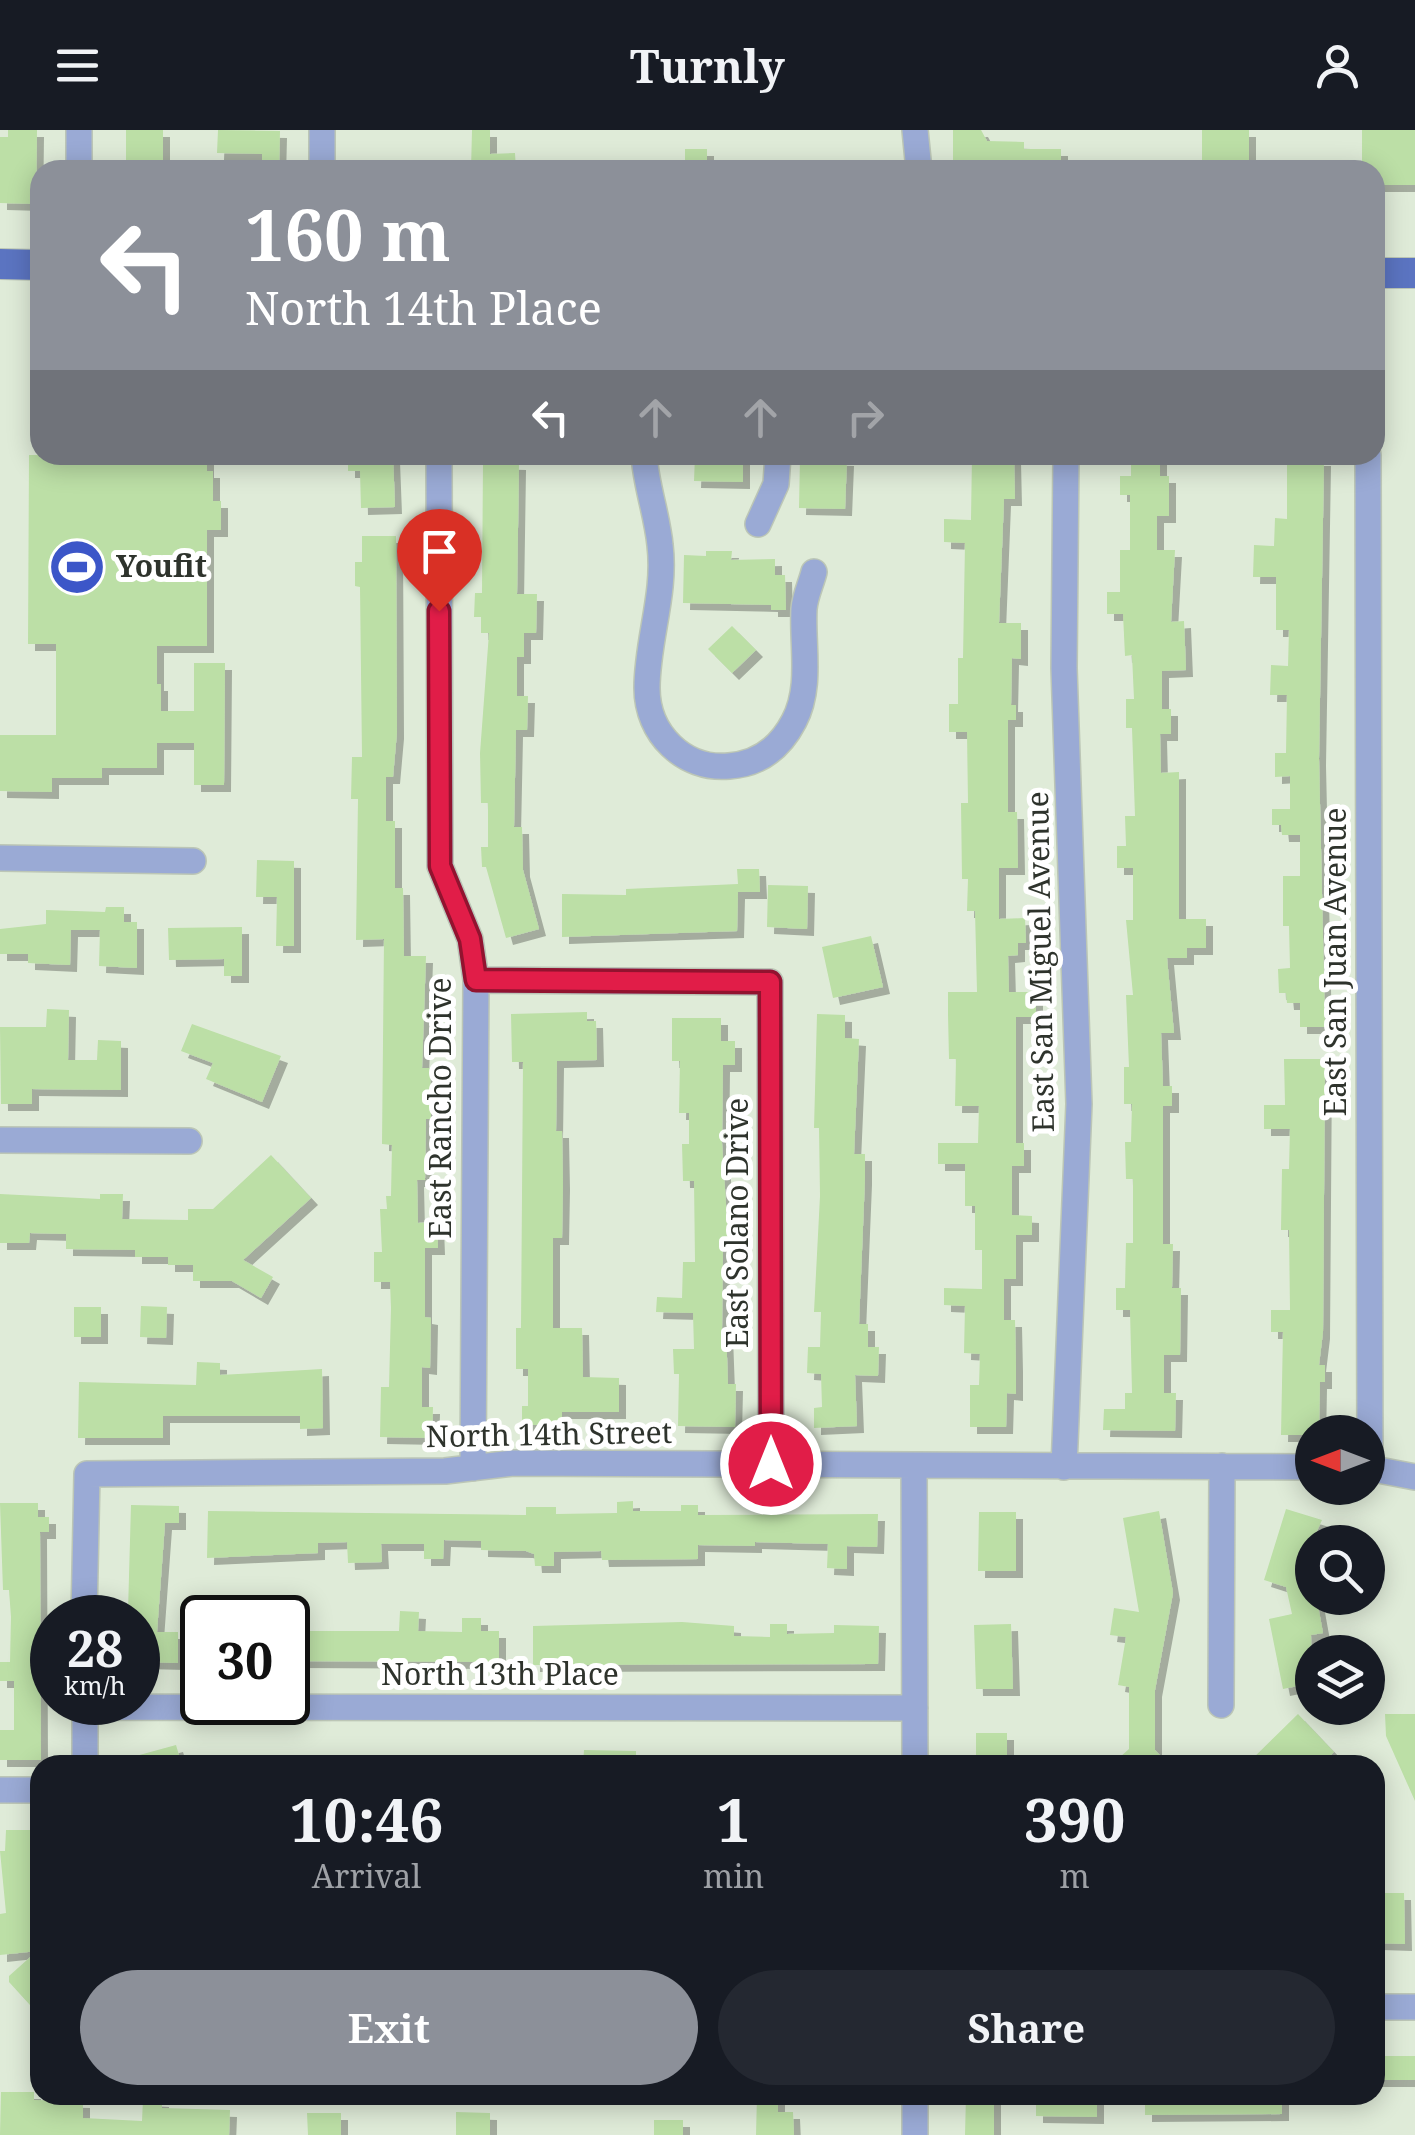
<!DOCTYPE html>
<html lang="en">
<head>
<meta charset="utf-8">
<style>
  :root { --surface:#171b24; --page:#242831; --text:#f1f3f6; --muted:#9ea1a6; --accent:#8c9099 }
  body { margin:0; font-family:"Noto Serif",serif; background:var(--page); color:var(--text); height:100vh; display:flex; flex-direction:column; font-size:38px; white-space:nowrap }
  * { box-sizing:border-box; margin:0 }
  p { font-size:32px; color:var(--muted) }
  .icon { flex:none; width:55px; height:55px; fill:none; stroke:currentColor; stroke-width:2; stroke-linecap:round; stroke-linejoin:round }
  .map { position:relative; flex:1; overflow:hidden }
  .panel { position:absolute; left:30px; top:1625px; width:1355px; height:350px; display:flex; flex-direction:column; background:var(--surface); border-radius:30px; box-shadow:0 5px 25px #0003 }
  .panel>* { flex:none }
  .top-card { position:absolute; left:30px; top:30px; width:1355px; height:305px; border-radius:30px; box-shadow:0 5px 25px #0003; background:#8c9099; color:#fff; overflow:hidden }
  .needle { width:65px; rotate:270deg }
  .fabs { position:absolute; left:1295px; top:1285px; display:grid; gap:20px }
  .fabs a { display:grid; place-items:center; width:90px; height:90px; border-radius:50%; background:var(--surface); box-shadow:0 5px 25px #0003; font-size:50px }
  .speed { position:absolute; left:30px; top:1465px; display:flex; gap:20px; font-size:50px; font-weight:700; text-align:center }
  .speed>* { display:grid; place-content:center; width:130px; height:130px; border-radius:50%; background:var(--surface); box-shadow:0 5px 25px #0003; line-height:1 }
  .speed small { font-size:25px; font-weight:400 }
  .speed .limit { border:5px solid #111; border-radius:15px; background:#fff; color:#111 }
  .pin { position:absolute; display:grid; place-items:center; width:85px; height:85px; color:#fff; margin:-102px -42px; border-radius:50% 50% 50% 0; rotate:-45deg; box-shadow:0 0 10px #0007 }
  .pin .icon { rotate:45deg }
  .me { position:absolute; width:110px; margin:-55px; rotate:0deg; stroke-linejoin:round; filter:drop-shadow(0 0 8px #0008) }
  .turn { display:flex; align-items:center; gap:35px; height:210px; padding:0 50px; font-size:45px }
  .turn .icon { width:130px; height:130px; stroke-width:2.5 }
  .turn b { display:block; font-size:70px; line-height:85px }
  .lanes { display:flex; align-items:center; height:95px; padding:0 50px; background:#0003; justify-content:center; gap:50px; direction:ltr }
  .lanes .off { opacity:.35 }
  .eta { display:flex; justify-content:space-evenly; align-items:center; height:170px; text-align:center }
  .eta b { font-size:60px; font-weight:700; line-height:70px }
  .button { display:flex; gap:20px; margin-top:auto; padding:20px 50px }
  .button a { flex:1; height:115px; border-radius:60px; background:var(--accent); color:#fff; font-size:40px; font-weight:700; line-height:115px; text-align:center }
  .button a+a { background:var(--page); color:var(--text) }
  header { display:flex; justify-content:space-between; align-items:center; height:130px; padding:0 50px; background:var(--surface); font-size:45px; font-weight:700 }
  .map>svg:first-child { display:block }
  .building { fill:#bcdfa6; filter:url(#shadow) }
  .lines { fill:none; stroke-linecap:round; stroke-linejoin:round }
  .minor-casing { stroke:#bcc6b6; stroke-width:28 }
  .major-casing { stroke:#bcc6b6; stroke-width:32 }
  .minor { stroke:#9aaad5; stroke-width:25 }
  .major { stroke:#5b74c1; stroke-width:30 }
  .route-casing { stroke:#92132f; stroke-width:25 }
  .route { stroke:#e11d48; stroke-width:18 }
  .labels { text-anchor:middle; stroke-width:10; stroke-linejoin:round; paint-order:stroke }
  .poi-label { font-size:30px; font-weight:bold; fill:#2e332c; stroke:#fff; text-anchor:start }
  .street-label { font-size:30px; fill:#2e332c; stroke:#fff }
</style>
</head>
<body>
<header><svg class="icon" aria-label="menu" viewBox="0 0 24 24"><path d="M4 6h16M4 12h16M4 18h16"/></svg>Turnly<svg class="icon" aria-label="person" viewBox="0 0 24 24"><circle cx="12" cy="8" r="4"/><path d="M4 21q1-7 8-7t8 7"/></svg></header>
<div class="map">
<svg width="1415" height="2005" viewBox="0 0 1415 2005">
  <defs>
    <filter id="shadow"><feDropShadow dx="7" dy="7" stdDeviation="0" flood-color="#0004"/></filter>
  </defs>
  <rect width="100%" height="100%" fill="#dfebd8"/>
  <!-- building -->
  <path class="building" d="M8,0h29l-1,74 -36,-1v-66h8z
    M126,0h37v32h-37z
    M218,0l62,1 -1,39h-17v-16l-45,-1z
    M472,0h18v24l25,-1 1,17h-45z
    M953,0h28l6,11 37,1v7h37v21h-108z
    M1202,0h47v40h-47z
    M1362,0h53v55h-40v-15h-13z
    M685,19h22v21h-22z
    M29,325h178v16h6v30h8v29h-14v116h-50v38h4v27h33v-48h31l-1,122h-30v-42h-37v25h-55v10h-50v14l-52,-1v-56h56v-91h-28z
    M393,325l2,52 -34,1 -1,-37h-12v-15z
    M695,325h48v27l-49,-1z
    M972,325h42l1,44h-11l-5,124h22v36l-9,-1 -1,47h5v15h-8v92h9l1,56h-19v51l26,-1 1,25h-8v12l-10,1 1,36h27v25h-20v126h8v23h-12v49l20,1v19h-16v44h-12v41h11l1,45v29l-9,-1 -1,34h-36v-42h9l1,-31 -16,-1 1,-47 -21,-1v-17l38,1v-39h-7v-44h-10v-42h-27v-21h40l1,-37h-24l1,-47h-7l-1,-45v-22h29l-2,-81h-8l1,-32h-6l-1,-76h7l-1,-71h-18v-28h9v-46h5l2,-115 -21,-1v-23l27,1z
    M1131,325h29v21h9v40h-12v34h18l-4,72 13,-1 2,49 -24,1v38h9v25h-11l1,39 18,-1v147h27v29h-19v10h-20l7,75h-13l2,53h9v20h-9v138h10l-1,44h9l-1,67h-16v38h12l-1,38 -72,-1 1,-21h21v-16h7l-2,-83h-14v-22h9l1,-45h7v-64h-7l-1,-37h6l1,-38h-8v-37h5l-3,-72h7l-7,-75h7v-52h-16v-22h9l-1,-30h10l-3,-88h-6v-29h8l-2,-44 -7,1 -2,-42h-16v-22h13v-42h10v-55h-10v-19h11z
    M800,328l47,1 -2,50 -46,-1z
    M1287,329h37l-5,300 6,268h-25v-24h-13l-1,-10h-7l-1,-24 12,-1 -1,-42h-6v-50h17v-41h-18l-1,-10h-9v-16h18v-33l-15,1v-24h11l1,-58h-17l1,-30 17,1 1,-36h-13v-53h-23l1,-32 20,1 1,-28 12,1z
    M483,332l36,1 -2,131h20l-1,39h-12v24h-7v39h11l-1,34h-11l-2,97h8l1,43 16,59 -33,9 -20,-71h-4l-1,-20h7v-44h-7l-1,-50 9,-120h-8v-16h-7l1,-24h7z
    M362,406h34l1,196 -4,45h-7v44h9v67h8l1,68h22l-4,112h8l1,51h-5l-1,61h-8l1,43 19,-1 1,26h-13v69l6,1 -1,50 -8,-1v40h11l-1,31 -52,-1 1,-50h8l2,-79 -1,-26h-16v-30h8l-2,-43h7l-1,-13h5l1,-51 -10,-1 2,-205 -28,1 2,-141h-7l1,-42h10l-2,-170 -5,-1v-24h7z
    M706,421h26l-1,9 44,-1v16h10l1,35h-15v-5l-88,-2 1,-48 22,1z
    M732,496l24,24 -24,23 -24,-24z
    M257,730l37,1v85h-18l1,-49h-21z
    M737,739h22l1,23h-22l-1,39 -175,6v-43l64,1v-6l112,-5z
    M768,755l40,1 -1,43 -40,-2z
    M106,777h18v15h13v46l-38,-2 1,-36h-29l-1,35 -42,-2v-9h-28v-25l46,-5v-14l59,2z
    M242,797v49h-18v-17l-55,1 -1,-32z
    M871,806l12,51 -50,11 -11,-51z
    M47,879l22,1 -1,50h29l1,-20 23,1v49l-89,-1v15h-31l-1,-77h46z
    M587,882v9h9l1,39 -40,1 -1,70h6l1,52 -1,55h-9v90h29l1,49 36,1v34h-57v13h-40v-19h6v-37h-12v-41h5l2,-266h-11l-1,-48z
    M817,884l28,1v23l14,1 -5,115h11v24l-6,146h9v23h11l-1,29 -23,-1 2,51 -43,2v-20l8,-1 -1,-33 -14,-1 1,-26h12l1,-35h-7l6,-116 -1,-68h-5z
    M672,888h49v23h14v24h-12l-1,78 7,107h-6l-1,80h4l2,54h8l-1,43 -57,-1 1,-52h-5l-1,-25h21l-1,-36 -37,-1 1,-15 25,1 1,-36h12l-1,-81h-11l-1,-37h7v-31h-10l1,-52h-8z
    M192,894l89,32 -19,46 -56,-23 7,-16 -32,-12z
    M1284,929h41l-2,273 -4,33h6v17h-5l-1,50 -7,3h-31l2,-103h-12v-22h19l-1,-80h-8l1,-61h7l1,-40h-26v-24h21z
    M271,1025l40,43 -68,62 30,17 -12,21 -29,-17h-39v-16h-25v-8h-33v-7l-69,-1v-15l-36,-1 -1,10h-29v-49l100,5v-5h23l-1,25 66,1v-11h25z
    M141,1176l26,1 -1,31 -26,-1z
    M74,1177h27v30h-27z
    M197,1232l23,1v12l102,-6 1,59 -23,1v-13h-137v22h-85l1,-56 117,3z
    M633,1371v10h48v-6h17v10l180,-1 -1,33 -30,-1v23l-20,-1 1,-24 -73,-2v4l-57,-1v14l-96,1 -1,-9 -47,1v14h-19l-1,-12 -8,-3 -45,-1v-9l-37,-1 -1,19h-19v-15h-43l1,18 -34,1 -1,-21 -29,1v10l-111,5 1,-47 318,4v-8h30v7l61,-1v-11z
    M0,1373h38v14h11v15h-9l1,228h-41v-30h14v-49h-14v-19h10l1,-45 -2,-27h-6z
    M131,1375l48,1v17h-14l-8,109h21v31l-40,-1v-51h-10z
    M1286,1379l36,11 -10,22v59l5,-1 6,33 -12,2 1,48 -29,6 -14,-70 23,-5 -6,-27 -22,-7z
    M1159,1381l14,82 -18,97v60l14,15h-58l18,-16v-62l-11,-2 8,-48 -16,-2 4,-27 25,4 -16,-94z
    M979,1382h37v59h-38z
    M400,1481l19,1 -1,19 44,1v-14h19v13h18v31l-211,-1v-30h111z
    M682,1492l52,4v10l36,1v-13h17v10l47,-1v-8l45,1 -1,38 -345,1v-39z
    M1011,1494l2,65h-37l-2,-64z
    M1298,1584l36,38 -13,13h-75z
    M1385,1584h30v87l-29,-65z
    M976,1603h31v32h-31z
    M176,1615l6,20h-60l-1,-5z
    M584,1620l52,1v14h-53z
    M6,1700h31l-1,49h-5l9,69v68l-31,-34v-6l28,-25 -37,4v-41l6,-1 -6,-62h5z
    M1375,1763h29l1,51 -30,-1z
    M1375,1926h40v24h-40z
    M1,1962h33v8l49,1v17l59,3 1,-22 19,1v8l68,2 -1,25h-229z
    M757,1965h21v17h15l1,23h-38z
    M966,1965h28v40h-29z
    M1036,1965h61v22l-61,-1z
    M1145,1965h137v19l-137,1z
    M456,1982l34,1v22h-34z
    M307,1983h34v22h-33z
    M654,1990h29v15h-29z"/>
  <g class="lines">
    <!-- minor casing -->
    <g class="minor-casing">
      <path id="minor" d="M79,0v40
        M322,0v40
        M915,0l4,40
        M439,325l1,411 30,73 6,41 -3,488
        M644,325c2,31 13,59 16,90 6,49 -13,95 -13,143 0,46 37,82 82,78 30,-2 51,-18 65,-45 18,-34 8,-75 10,-112 1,-13 7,-25 10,-37
        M1368,325l2,1013
        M758,394l18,-40 2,-29
        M0,728l193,3
        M476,850l294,2 1,482
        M0,1010l189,1
        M914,1336l1,299
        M1064,1337l15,-363 -15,-436 2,-213
        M1368,1338l47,9
        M84,1488l3,-144 358,-3 68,-8 799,4
        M85,1572v63
        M1221,1575l1,-239
        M85,1577l830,1
        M0,1660h40
        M1375,1877h40
        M915,2005v-40"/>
    </g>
    <!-- major casing -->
    <g class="major-casing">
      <path id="major" d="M0,134l40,1
        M1375,143h40"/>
    </g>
    <!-- minor -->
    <use href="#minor" class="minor"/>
    <!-- major -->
    <use href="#major" class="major"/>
  </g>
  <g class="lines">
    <!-- route casing -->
    <g class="route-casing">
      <path id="route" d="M439,481l1,255 30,73 6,41 294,2 1,482"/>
    </g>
    <!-- route -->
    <use href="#route" class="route"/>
  </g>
  <!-- icons -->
  <defs>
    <g id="stadium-disc" transform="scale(2.875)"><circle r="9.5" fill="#3c56c8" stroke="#fff"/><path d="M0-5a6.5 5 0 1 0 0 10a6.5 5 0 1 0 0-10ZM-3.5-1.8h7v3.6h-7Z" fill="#fff"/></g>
  </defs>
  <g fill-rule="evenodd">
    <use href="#stadium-disc" x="77" y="437"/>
  </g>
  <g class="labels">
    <!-- poi labels -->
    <g class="poi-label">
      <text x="116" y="447">Youfit</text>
    </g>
    <!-- street labels -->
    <g class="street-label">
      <text transform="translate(1041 832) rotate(-91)" y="10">East San Miguel Avenue</text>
      <text transform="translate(1336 832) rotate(-90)" y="10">East San Juan Avenue</text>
      <text transform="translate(441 978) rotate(-90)" y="10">East Rancho Drive</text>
      <text transform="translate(738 1093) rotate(-90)" y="10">East Solano Drive</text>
      <text transform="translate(549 1305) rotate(-1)" y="10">North 14th Street</text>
      <text x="500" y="1555">North 13th Place</text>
    </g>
  </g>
</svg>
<div class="fabs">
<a><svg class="needle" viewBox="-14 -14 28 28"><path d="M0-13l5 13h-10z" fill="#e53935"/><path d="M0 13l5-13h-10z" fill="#9ea1a6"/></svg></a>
<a><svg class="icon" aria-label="search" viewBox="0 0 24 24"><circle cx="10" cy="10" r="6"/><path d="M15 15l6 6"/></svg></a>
<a><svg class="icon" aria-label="layers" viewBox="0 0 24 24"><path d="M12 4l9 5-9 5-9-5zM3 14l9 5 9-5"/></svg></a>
</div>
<div class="speed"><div>28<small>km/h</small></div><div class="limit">30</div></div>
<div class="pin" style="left:439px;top:481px;background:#d93025"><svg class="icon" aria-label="arrive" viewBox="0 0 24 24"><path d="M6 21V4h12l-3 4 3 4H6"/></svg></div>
<svg class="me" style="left:771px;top:1334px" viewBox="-20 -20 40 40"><circle r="17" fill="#e11d48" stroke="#fff" stroke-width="3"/><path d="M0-11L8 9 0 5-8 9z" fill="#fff"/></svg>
<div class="top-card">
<div class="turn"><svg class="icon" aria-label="left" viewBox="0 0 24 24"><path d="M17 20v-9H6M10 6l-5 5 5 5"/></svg><div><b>160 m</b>North 14th Place</div></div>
<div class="lanes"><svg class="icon" aria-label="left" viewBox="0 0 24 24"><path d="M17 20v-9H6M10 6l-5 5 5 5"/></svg><svg class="icon off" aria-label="ahead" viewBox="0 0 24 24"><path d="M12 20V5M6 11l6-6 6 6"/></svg><svg class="icon off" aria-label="ahead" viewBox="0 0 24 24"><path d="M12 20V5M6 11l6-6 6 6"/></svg><svg class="icon off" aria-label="right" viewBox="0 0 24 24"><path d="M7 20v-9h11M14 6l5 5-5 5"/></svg></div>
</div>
<section class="panel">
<div class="eta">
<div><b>10:46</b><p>Arrival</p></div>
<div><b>1</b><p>min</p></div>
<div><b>390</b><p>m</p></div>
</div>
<div class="button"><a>Exit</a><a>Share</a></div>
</section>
</div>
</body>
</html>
